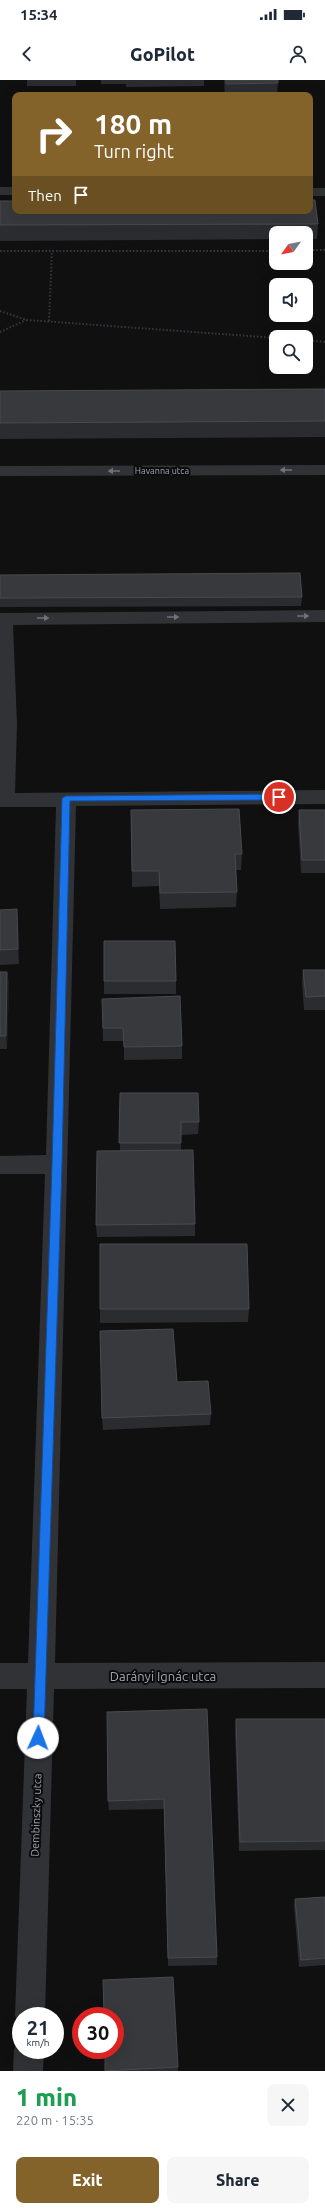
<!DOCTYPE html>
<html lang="en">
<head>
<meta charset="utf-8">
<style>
  :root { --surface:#fff; --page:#f6f6f7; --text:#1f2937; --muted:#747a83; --accent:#84632a }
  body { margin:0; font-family:Ubuntu,sans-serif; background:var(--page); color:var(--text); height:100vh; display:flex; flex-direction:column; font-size:15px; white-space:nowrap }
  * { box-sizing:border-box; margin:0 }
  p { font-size:13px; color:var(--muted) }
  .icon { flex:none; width:22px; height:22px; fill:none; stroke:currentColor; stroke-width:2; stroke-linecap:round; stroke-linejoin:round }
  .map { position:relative; height:1991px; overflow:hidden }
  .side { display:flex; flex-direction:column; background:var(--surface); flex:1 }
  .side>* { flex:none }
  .hud { position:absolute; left:12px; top:12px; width:301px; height:122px; border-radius:8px; box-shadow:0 4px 16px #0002; background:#84632a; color:#fff; overflow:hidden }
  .needle { width:26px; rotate:237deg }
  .tools { position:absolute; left:269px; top:146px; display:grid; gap:8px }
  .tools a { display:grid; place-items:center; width:44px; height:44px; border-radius:8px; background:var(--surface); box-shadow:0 4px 16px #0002; font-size:20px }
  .speed { position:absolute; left:12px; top:1927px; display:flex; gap:8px; font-size:20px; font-weight:700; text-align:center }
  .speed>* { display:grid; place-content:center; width:52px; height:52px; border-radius:50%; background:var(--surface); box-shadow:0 4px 16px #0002; line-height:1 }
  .speed small { font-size:10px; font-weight:400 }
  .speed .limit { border:6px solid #d22; background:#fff; color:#111 }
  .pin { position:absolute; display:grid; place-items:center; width:34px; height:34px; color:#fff; margin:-17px; border:2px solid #fff; border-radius:50%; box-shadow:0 1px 4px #0007 }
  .me { position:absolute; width:44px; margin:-22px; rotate:2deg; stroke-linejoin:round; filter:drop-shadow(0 0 3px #0008) }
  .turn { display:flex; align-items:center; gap:14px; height:84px; padding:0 16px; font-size:18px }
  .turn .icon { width:52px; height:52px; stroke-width:2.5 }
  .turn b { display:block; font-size:28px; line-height:34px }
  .then { display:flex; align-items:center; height:38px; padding:0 16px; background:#0003; gap:8px; font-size:15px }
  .round { display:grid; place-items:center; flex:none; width:42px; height:42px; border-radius:8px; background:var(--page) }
  .head { display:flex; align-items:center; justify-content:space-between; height:68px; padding:0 16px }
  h1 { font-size:24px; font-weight:800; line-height:30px; color:#1e9e55 }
  .button { display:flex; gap:8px; margin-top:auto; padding:8px 16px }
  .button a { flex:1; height:46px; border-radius:8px; background:var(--accent); color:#fff; font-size:16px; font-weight:800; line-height:46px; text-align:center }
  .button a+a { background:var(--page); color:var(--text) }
  .status { display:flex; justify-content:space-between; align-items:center; height:28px; padding:0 20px; background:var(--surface); direction:ltr }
  .status svg { height:11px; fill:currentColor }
  header { display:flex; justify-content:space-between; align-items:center; height:52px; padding:0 16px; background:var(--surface); font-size:18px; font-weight:800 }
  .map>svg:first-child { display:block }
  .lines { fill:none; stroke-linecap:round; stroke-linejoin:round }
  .path { stroke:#36393d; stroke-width:2; stroke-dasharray:1.5 2; stroke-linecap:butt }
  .minor { fill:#303236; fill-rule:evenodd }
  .wall { fill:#2b2c2f }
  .shaded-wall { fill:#1b1b1d }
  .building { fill:#37393d; stroke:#484a50 }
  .oneway { fill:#6d727b }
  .route { fill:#1a73e8; stroke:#114b97 }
  .labels { text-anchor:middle; stroke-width:4; stroke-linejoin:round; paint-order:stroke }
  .far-street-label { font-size:9px; fill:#9fa6b3; stroke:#0b0b0c }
  .street-label { font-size:11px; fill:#9fa6b3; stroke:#0b0b0c }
  .near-street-label { font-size:13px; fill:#9fa6b3; stroke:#0b0b0c }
</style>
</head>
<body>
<div class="status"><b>15:34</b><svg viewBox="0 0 49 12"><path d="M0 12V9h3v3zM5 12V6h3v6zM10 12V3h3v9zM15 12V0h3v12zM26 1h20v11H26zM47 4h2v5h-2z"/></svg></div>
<header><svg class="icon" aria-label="back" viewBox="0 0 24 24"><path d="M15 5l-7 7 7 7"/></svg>GoPilot<svg class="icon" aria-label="person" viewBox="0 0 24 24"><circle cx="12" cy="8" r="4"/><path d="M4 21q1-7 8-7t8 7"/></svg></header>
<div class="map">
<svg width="325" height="1991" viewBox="0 0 325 1991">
  <rect width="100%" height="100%" fill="#101011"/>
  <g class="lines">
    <!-- path -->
    <path class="path" d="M306,170h19
      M0,171h276
      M0,231l27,9 249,18
      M49,241l3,-70
      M0,252l26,-12
      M306,260l19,2"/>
    <!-- minor -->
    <path class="minor" d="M0,107h15v8h-15z
      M310,108h15v8h-15z
      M325,385v10l-325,1v-10z
      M325,530v12l-312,3 4,99 -2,69 310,-3v14l-249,2 -21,857 270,-1v26l-271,1 -9,327h-24v11l-6,-11 12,-327h-27v-26h28l17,-489h-45v-18l46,-1 10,-348h-56v-194z
      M21,1958v12h23l-1,21h-30l1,-21 4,-11z"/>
  </g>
  <!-- wall -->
  <path class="wall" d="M27,0h49v6h-49z
    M101,0h103v6l-78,1v-3h-25z
    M224,0h54l-1,15h-52z
    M0,121l318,23 -1,15h-11v-6h-30v6l-276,2z
    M325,309v48l-325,2v-48z
    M0,495l302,22 -1,9 -301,1z
    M131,730l111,44 -1,16h-6l2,22 -1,15 -76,2 -1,-23 -27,1z
    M299,730h26v63h-24l-3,-50z
    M0,830l18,14 1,40 -19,1z
    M303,890h22v40h-21l-2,-27z
    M0,892h7l2,13 -2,64h-7z
    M104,901h72v13h-72z
    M102,919l80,47v13l-58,1v-19h-21z
    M120,1013l79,29 -1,12 -17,1v15l14,74v12l-98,1 -1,-12 24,-75z
    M100,1229h149l-1,13 -148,1z
    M177,1302l34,32 -1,11 -107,5 -1,-12z
    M207,1629l10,248v8l-49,1 -4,-157 -55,1 -1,-9z
    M236,1639h89v131l-86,1 -4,-121z
    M325,1817v68l-26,2 -5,-61 1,-7z
    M105,1970l73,17v4h-73z"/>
  <!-- shaded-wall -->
  <path class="shaded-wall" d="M17,829l1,15 1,40 -1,-15z
    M7,892l2,13 -2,64 -1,-13z"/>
  <!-- building -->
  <path class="building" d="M226,0h52v3l-52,1z
    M310,120h5l3,24 -318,1v-24h15v10h295z
    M325,309v32l-325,2v-32z
    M300,493l2,24 -302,1v-23z
    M239,729l3,45h-7l2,38 -77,1 -1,-22h-27l-1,-61z
    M299,730h26v50h-23z
    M17,829l1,40 -18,1v-40z
    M104,861h71l1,40h-72z
    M303,890h22v26l-19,1z
    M0,892h7l-1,64h-6z
    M180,916l2,50 -58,1 -1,-19h-20l-1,-29z
    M120,1013h78l1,29h-18v21h-62z
    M193,1070l2,74 -99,1 1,-74z
    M100,1164h147l2,65h-149z
    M173,1249l4,53 31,-1 3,33 -109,4 -2,-87z
    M207,1629l10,248 -49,1 -4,-159 -56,2 -1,-89z
    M236,1639h89v122l-85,1z
    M325,1817v61l-24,2 -6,-61z
    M173,1897l5,90 -73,4v-21h10v-34h-11l-1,-36z"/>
  <!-- one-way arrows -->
  <defs><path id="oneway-solid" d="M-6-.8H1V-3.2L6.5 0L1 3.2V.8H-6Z"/></defs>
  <g class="oneway">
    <use href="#oneway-solid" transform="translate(286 390) rotate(180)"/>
    <use href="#oneway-solid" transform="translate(114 391) rotate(180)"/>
    <use href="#oneway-solid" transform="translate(303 536)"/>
    <use href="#oneway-solid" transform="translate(173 537)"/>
    <use href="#oneway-solid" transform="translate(43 538)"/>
  </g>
  <!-- route -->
  <path class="route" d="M279,714l4,3 -4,3 -209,1 -8,363 -18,574 -2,4 -4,2 -4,-2 -1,-4 19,-574 10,-366 4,-2z"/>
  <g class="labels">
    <!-- far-street labels -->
    <g class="far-street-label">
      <text x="162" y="394">Havanna utca</text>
    </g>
    <!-- street labels -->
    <g class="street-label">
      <text transform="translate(36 1735) rotate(-88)" y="4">Dembinszky utca</text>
    </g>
    <!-- near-street labels -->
    <g class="near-street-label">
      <text x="163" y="1601">Darányi Ignác utca</text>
    </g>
  </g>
</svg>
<div class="tools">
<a><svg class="needle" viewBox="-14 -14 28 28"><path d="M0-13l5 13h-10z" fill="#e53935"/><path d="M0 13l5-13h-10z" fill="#747a83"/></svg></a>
<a><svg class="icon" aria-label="sound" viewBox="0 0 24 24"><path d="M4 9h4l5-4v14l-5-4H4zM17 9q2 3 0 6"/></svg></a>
<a><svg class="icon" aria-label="search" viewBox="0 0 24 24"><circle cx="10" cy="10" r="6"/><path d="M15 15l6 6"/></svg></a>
</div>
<div class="speed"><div>21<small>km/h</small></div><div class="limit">30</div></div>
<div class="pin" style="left:279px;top:717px;background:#d93025"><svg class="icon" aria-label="arrive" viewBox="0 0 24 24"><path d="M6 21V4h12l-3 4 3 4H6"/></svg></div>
<svg class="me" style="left:38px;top:1658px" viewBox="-20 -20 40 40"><circle r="19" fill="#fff"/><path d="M0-13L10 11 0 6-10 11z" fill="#1a73e8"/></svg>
<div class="hud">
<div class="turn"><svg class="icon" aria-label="right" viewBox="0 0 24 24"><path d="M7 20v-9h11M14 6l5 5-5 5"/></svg><div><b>180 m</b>Turn right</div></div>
<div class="then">Then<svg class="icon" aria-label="arrive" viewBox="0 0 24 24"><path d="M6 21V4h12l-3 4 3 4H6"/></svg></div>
</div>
</div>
<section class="side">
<div class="head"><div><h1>1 min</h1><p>220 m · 15:35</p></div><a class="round"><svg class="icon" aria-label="close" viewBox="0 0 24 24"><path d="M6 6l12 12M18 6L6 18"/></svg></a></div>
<div class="button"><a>Exit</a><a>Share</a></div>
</section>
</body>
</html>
